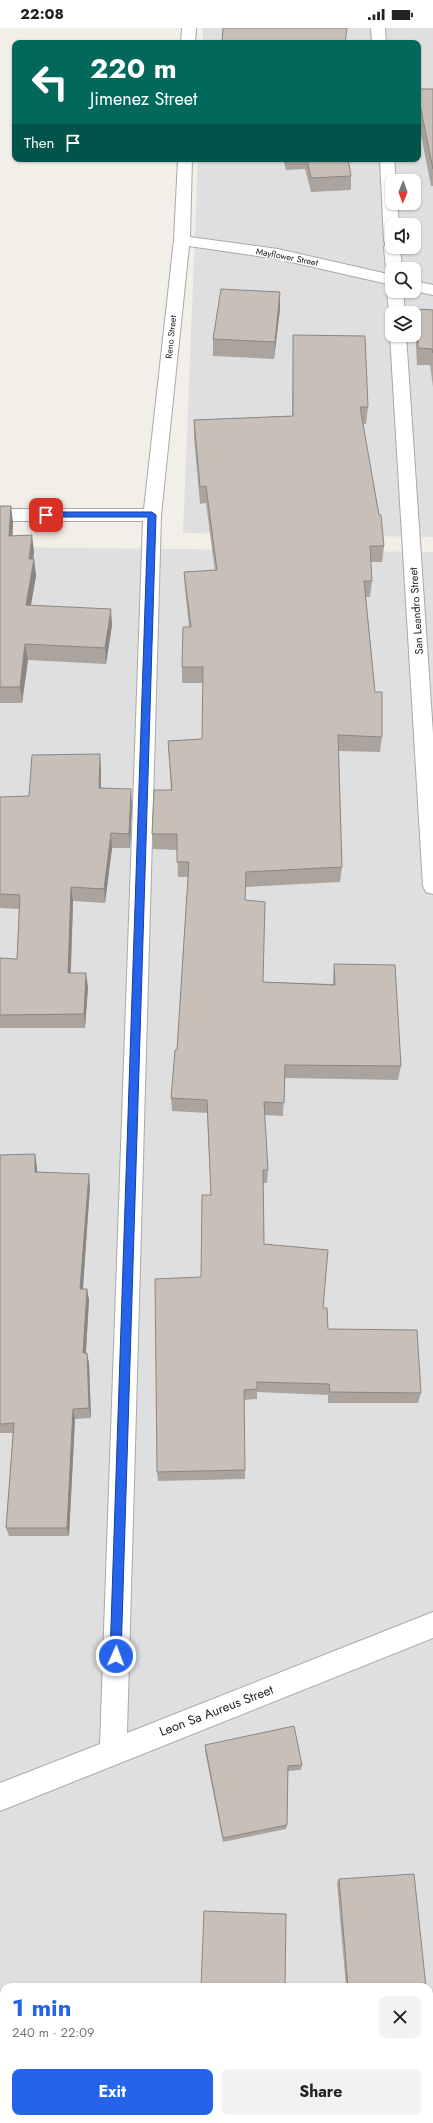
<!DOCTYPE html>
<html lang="en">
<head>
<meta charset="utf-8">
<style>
  :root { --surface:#fff; --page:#f2f2f2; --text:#222; --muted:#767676; --accent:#2563eb }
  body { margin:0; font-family:Jost,sans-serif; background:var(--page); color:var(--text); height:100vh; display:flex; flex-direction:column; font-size:15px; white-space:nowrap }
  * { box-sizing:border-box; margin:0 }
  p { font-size:13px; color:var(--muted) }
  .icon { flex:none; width:22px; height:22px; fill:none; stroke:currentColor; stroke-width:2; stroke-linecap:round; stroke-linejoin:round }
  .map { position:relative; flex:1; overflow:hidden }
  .panel { position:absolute; left:0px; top:1955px; width:433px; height:140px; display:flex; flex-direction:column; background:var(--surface); border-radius:12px 12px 0 0; box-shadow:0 1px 3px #0004 }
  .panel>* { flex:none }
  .top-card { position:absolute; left:12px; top:12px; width:409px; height:122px; border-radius:8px; box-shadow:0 1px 3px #0004; background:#00695c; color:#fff; overflow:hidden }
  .needle { width:26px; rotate:181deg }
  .fabs { position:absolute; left:385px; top:146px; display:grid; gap:8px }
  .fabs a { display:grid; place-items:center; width:36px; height:36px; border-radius:8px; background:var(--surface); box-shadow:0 1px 3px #0004; font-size:20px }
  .pin { position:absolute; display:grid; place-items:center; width:34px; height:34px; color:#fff; margin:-17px; border-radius:8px; box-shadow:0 2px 6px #0006 }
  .me { position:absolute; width:44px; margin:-22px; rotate:2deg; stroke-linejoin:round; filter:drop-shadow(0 0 3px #0008) }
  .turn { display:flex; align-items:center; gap:14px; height:84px; padding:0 12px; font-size:18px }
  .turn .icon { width:52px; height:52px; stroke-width:2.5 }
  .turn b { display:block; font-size:28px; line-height:34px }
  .then { display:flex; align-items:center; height:38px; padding:0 12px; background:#0003; gap:8px; font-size:15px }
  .round { display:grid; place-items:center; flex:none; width:42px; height:42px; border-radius:8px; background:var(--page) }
  .headline { display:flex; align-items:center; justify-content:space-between; height:68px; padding:0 12px }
  h1 { font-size:24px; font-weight:700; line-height:30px; color:var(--accent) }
  .cta { display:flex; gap:8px; margin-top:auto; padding:8px 12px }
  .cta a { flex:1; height:46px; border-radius:8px; background:var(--accent); color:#fff; font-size:16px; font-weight:700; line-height:46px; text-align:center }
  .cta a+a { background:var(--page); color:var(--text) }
  .status { display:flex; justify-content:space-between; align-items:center; height:28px; padding:0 20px; background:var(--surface); direction:ltr }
  .status svg { height:11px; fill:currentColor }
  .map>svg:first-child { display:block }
  .residential { fill:#e0dfdf; fill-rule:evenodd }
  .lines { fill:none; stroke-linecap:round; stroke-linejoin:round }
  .minor-casing { stroke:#a9a9a9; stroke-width:2 }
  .minor { fill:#fff; fill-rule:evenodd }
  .wall { fill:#aba49e }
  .shaded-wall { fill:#8b8681 }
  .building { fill:#c7bfb8; stroke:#8b8681 }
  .route { fill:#2563eb; stroke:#184099 }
  .labels { text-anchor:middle; stroke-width:3; stroke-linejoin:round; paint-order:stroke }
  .far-street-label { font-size:9px; fill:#222; stroke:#fff }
  .street-label { font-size:11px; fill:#222; stroke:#fff }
  .near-street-label { font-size:13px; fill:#222; stroke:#fff }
</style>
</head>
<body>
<div class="status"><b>22:08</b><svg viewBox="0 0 49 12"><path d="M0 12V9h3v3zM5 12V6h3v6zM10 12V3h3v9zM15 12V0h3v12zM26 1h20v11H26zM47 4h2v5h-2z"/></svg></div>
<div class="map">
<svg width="433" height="2095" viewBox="0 0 433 2095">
  <rect width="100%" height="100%" fill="#f2efe9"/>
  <!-- residential -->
  <path class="residential" d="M203,0h230v509l-250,-4 15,-374h220v-116h-215zM392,153h22v22h-22zM392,197h22v22h-22zM392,241h22v22h-22zM392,285h22v22h-22z
    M0,519l433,5v1571h-433zM4,1959h425v132h-425z"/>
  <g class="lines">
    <!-- minor casing -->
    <g class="minor-casing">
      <path id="minor" d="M182,0h14l-1,15h-14z
        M371,0h14l1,15h-14z
        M178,131h14l-2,78 88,12 114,26v10l-114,-26 -89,-13 -28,269 -34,1218 306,-121v26l-433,173v-28l100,-39 43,-1223h-143v-12h144l30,-269z
        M380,131h14l2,22h-4v22h5l2,22h-7v22h8l2,22h-10v4l-6,-4 -2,-22 2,-3 -2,-3z
        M414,253l19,4v10l-19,-4z
        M392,259v4h11l2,22h-13v4l-3,-4 -2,-22z
        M392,304v3h14l27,399v160l-7,-2 -3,-6 -33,-551z
        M433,2053v30l-4,2v-30z
        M357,2091h38l-2,4h-38z"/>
    </g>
    <!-- minor -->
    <use href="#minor" class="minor"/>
  </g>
  <!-- wall -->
  <path class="wall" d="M418,61h15v97h-2l-13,-66z
    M283,131h65l3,17v14l-40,2 -6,-23 -19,1z
    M280,264v17l-6,50 -61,-3v-17z
    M417,281l16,1v77l-3,-22h-13l-2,-39z
    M293,307l75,72 -2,17h-3l21,122 -2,16h-11l1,19 -2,16h-4l9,95 7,45 -2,15 -41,-1 3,116 -2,15 -95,5v13l18,82 70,2v-6l1,-14 67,102 -3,14 -113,-2 -2,38 -19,-1 4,55 -1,13h-4l1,61 59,64 5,21 93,64 -3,10h-90v-8l-71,-3v7l-13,1 1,70v9l-87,2 -1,-9 44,-195 10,-82 -4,-82 -35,-2 -1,-13 6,-48 11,-173h-10l-1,-27 -24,-1 -1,-15 19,-44 -3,-49 34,-2 1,-56h-21v-16l7,-40 -4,-38 -1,-17 31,-1 -9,-68 -6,1 -6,-67v-17l98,-4 1,-64z
    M0,478l13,16 -1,14 22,16 -1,7h1l2,17 -5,29 81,20 -6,39 -78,-4 -6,43h-22z
    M101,742v18l31,16 -2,44h-18l-7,55 -32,-2 -2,72 17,14 -3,41h-85v-70l17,1 2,-50 -19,-1v-111l29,-1z
    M0,1127l37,12v5l53,14 -7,103h4l2,11 -3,53 3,10 2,55 -16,1 -6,117h-60l-3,-8 7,-95h-13z
    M205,1717l97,20 -1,5 -13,1 -1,54 -1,4 -63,13 -18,-91z
    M339,1851l87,108h-80l-9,-105z"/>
  <!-- shaded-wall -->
  <path class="shaded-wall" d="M280,264v17l-6,50 1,-17z
    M11,478l2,16 -1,30 -3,-16z
    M32,507l2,17 -2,17 2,-10 2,17 -8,45 -2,-16z
    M111,581l1,16 -6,39 -1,-16z
    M25,616l3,16 -6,43 -2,-16z
    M100,726l1,16v34l-2,-16z
    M131,761l1,15 -2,44 -1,-14z
    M111,805l1,15 -7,55 -1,-14z
    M71,859l2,14 -3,86 -2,-14z
    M86,945l2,14 -3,41 -1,-14z
    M35,1126l2,13v17l-2,-12z
    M89,1146l1,12 -8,114 -2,-11z
    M87,1261l2,11 -4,64 -2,-11z
    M87,1325l2,10 2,55 -2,-10z
    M73,1381l2,10 -6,117 -2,-8z
    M103,2091h2l-1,4h-2z"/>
  <!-- building -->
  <path class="building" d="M223,0h124l-2,15h-123z
    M418,61h15v80l-15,-74z
    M307,131h41l3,17 -40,2z
    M221,261l59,3 -5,50 -62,-3z
    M417,281l16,1v43l-1,-4 -14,-1z
    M293,307l72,1 3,71h-8l19,108h2l3,31h-14l2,35h-8l11,111h7v45l-44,-2 4,132 -96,5 -1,28 20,2 -2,80 72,3 -1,-21 61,1 6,101 -116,-1 -1,38 -20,-1 4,68h-5l1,74 64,6 -5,58h4l1,21 89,1 4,63 -91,-1 -1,-8 -72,-2v7l-13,1 1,80 -88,2 -2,-193 46,-2 1,-82h9l-4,-95 -36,-2 4,-48h2l12,-188h-12v-28h-25l2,-44h18l-4,-49 34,-2 1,-72h-21l1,-40h8l-7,-55 33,-2 -11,-84 -6,1 -6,-67 99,-4z
    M0,478h11l-2,30 23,-1 -3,24h5l-8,46 85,4 -6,39 -80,-4 -5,43h-20z
    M100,726l-1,34 32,1 -2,45 -18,-1 -7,56 -33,-2 -3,86h18l-2,41 -84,1v-57l17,1 3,-64 -20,-1v-97l29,-1 3,-41z
    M35,1126v18l54,2 -9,115h7l-4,64h4l2,55 -16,1 -6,119h-61l8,-105 -14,1v-269z
    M294,1698l8,39 -14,1 -1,59 -64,13 -18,-93z
    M414,1846l12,113h-78l-9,-108z
    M204,1883l82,3 -1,73h-84z
    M42,2091h61l-1,4h-16z"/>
  <!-- route -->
  <path class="route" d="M152,484l4,3 -35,1141 -2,4 -3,1 -4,-1 -2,-4 38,-1139h-102l-4,-2 4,-3z"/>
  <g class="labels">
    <!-- far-street labels -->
    <g class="far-street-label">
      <text transform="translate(287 229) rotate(11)" y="3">Mayflower Street</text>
      <text transform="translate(171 309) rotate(-84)" y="3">Reno Street</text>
    </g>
    <!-- street labels -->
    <g class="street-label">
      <text transform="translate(416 583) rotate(-94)" y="4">San Leandro Street</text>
    </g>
    <!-- near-street labels -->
    <g class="near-street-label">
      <text transform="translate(216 1682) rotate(-21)" y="5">Leon Sa Aureus Street</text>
    </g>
  </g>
</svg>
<div class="fabs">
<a><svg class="needle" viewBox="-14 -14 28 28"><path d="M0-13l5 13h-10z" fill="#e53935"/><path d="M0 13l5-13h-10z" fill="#767676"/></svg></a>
<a><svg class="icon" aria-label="sound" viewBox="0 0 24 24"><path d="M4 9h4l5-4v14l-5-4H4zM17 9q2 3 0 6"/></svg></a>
<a><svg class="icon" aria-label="search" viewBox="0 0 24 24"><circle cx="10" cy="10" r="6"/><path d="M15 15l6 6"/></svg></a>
<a><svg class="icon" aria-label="layers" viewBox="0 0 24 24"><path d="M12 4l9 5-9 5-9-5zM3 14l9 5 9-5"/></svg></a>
</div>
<div class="pin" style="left:46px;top:487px;background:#d93025"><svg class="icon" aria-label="arrive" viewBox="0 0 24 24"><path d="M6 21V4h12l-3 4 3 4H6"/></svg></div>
<svg class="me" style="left:116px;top:1628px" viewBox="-20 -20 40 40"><circle r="17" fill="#2563eb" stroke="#fff" stroke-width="3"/><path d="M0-11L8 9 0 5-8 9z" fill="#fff"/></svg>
<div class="top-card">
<div class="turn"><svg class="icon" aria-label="left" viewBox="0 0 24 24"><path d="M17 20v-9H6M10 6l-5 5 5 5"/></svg><div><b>220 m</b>Jimenez Street</div></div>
<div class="then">Then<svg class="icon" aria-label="arrive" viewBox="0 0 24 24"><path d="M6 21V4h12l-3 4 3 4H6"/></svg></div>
</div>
<section class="panel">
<div class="headline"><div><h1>1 min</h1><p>240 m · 22:09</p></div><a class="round"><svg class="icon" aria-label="close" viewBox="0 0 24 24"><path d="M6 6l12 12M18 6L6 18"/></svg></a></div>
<div class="cta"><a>Exit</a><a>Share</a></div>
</section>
</div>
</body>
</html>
